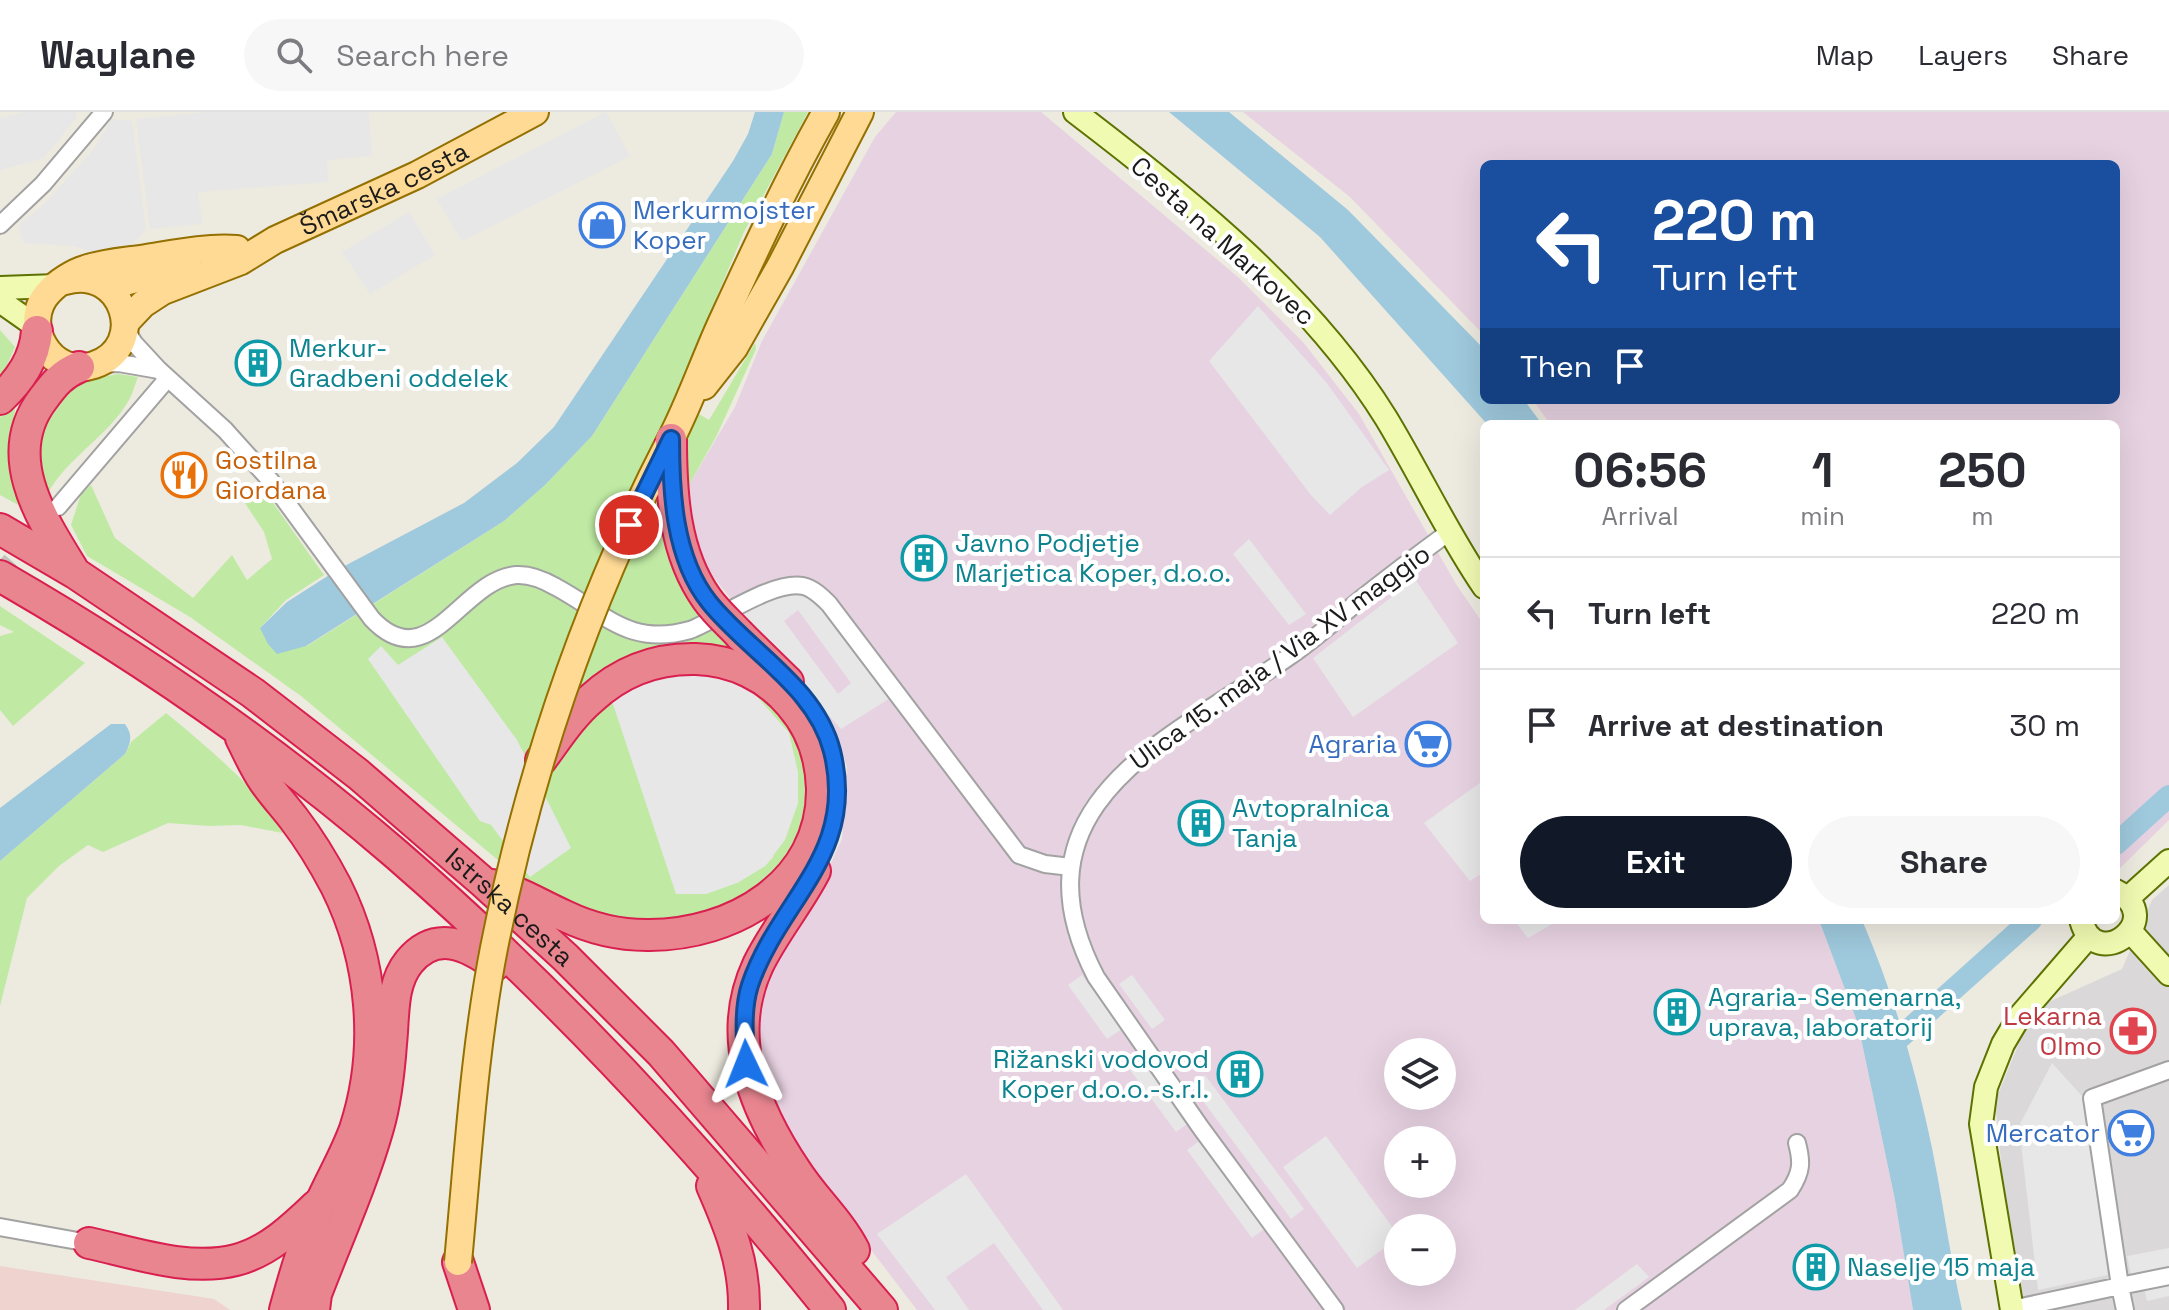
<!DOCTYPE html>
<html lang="en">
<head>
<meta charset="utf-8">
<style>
  :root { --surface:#fff; --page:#f7f7f7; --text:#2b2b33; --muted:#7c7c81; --line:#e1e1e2; --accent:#111827 }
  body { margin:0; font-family:"Space Grotesk",sans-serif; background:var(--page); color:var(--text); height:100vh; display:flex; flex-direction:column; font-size:30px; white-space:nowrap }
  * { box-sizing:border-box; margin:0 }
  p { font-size:26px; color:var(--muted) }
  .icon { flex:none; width:44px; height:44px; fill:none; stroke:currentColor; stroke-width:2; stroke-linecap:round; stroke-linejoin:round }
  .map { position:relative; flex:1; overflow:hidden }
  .panel { position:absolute; left:1480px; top:308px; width:640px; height:504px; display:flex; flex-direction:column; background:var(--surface); border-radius:12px; box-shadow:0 8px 32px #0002 }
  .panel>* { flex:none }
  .top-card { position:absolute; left:1480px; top:48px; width:640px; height:244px; border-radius:12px; box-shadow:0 8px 32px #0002; background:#1a4fa0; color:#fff; overflow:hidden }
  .buttons { position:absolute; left:1384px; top:926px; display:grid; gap:16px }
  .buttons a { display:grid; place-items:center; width:72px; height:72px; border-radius:50%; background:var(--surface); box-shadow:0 8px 32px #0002; font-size:40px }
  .pin { position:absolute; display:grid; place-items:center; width:68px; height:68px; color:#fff; margin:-34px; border:4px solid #fff; border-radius:50%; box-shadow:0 2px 8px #0007 }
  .me { position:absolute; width:88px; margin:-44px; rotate:358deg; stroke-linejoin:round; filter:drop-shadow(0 0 6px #0008) }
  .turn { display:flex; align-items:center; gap:28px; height:168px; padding:0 40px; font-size:36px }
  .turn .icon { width:104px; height:104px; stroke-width:2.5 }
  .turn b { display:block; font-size:56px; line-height:68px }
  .then { display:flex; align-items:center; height:76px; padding:0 40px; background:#0003; gap:16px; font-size:30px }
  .eta { display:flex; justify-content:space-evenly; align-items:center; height:136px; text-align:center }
  .eta b { font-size:48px; font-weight:700; line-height:56px }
  .button { display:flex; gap:16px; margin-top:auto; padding:16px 40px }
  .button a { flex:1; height:92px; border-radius:48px; background:var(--accent); color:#fff; font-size:32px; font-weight:700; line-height:92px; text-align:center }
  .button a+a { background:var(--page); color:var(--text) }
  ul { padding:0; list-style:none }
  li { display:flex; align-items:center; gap:24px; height:112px; padding:0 40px; border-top:2px solid var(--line) }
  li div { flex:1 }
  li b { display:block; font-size:30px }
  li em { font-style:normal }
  header { display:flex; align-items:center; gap:48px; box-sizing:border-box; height:112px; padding:0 40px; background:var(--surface); border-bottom:2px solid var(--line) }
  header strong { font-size:38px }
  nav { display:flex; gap:44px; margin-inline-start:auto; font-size:28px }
  .search { width:560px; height:72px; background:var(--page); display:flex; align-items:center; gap:20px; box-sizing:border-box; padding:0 28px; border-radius:44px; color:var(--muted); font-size:30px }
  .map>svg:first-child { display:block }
  .residential { fill:#dad8d8 }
  .commercial { fill:#efd3cf }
  .industrial { fill:#e7d2e1; fill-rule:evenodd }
  .grass { fill:#c0eaa4; fill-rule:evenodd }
  .parking { fill:#e7e7e7; fill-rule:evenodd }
  .water { fill:#9fc9dd }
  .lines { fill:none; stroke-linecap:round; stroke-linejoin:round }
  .canal { stroke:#9fc9dd; stroke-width:22 }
  .street-tunnel { stroke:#c3c1b9; stroke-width:16; stroke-dasharray:16 8; stroke-linecap:butt }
  .street-casing { stroke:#a2a2a2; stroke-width:20 }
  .secondary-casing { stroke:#5c7302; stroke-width:26 }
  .primary-casing { stroke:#937000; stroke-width:30 }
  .highway-casing { stroke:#d91f4e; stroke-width:34 }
  .street { stroke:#fff; stroke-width:16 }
  .secondary { stroke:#f0fab1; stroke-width:22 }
  .primary { stroke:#feda95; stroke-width:26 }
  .highway { stroke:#e8858f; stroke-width:30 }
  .primary-bridge-casing { stroke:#937000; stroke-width:30; stroke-linecap:butt }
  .highway-bridge-casing { stroke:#d91f4e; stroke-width:34; stroke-linecap:butt }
  .primary-bridge { stroke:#feda95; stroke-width:26 }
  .highway-bridge { stroke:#e8858f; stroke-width:30 }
  .route-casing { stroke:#114b97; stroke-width:20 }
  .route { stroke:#1a73e8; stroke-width:14 }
  .labels { text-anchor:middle; stroke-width:8; stroke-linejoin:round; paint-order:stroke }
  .street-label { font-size:26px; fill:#1b1b1b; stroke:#fff }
  .shop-label { font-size:26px; fill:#366cbe; stroke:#fff; text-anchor:end }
  .culture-label { font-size:26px; fill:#0d838f; stroke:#fff; text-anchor:start }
  .food-label { font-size:26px; fill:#c56008; stroke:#fff; text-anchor:start }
  .health-label { font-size:26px; fill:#be3a42; stroke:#fff; text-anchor:end }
</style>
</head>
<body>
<header>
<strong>Waylane</strong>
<div class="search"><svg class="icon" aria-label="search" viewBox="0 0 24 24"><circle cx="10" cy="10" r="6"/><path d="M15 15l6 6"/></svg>Search here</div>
<nav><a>Map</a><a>Layers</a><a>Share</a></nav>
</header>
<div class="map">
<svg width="2169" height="1198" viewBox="0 0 2169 1198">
  <rect width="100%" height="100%" fill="#edeae0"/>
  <!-- residential -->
  <path class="residential" d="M2169,773v425h-143l-20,-100 -11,-108 38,-93 89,-40 30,-69z"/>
  <!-- commercial -->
  <path class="commercial" d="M0,1154l214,33 16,11h-230z"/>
  <!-- industrial -->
  <path class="industrial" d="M896,0h145l197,165 65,65 56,72 97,170 28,41v295h335l39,104 37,176 18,110h-996l-110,-144 -34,-50 -17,-49 3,-64 7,-28 53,-86 23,-50 5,-72 -13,-42 -35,-56 -60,-60 -39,-49 -13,-52 3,-25 45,-76 27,-66 113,-204zM1398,940h44v44h-44zM1398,1028h44v44h-44zM1398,1116h44v44h-44z
    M1243,0h926v708l-53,52v-448h-566l-17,-24h583v-236h-632v171l-134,-138z"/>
  <!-- grass -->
  <path class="grass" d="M784,0h24l-64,120 -35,83v12l-34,73 34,20 46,-77 1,6 -40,88 -26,46 -3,25 13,52 29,43 82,158 -11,88 -69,61 -68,11 -56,-2 -72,-32 -37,-27 -197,-164 -111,-79 -103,-61 -16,-31 10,-31 10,-9 24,53 78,60 39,-43 15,25 25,-21 -8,-27 -21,-32 16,-17 65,92 -38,25 -26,28 47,18 197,-125 41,-36 47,-49 180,-282zM751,578l38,43 -16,124 -8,9 -28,17z
    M0,218l15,17 -15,34z
    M119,262l19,3c-3,7 -5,16 -9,23 -21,37 -63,58 -82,95l-10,-34 7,-41 21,-33 24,-8z
    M15,293l-1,34 10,69 -24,-13v-78z
    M0,494l85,57 -72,63 -13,-16v-74l14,-4 -14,-7z
    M166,601c47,38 89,76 127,122l-52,-10 -32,1 -41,-3 -65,29 -15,-7 -29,21 -32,32 -27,108v-145l125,-107 6,-12z"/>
  <!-- parking -->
  <path class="parking" d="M24,0h51l2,5 -33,41 -44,12v-52z
    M209,0h160l3,44 -45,4 1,22 -130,10 4,32 -52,5 -14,-110z
    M606,0l24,44 -168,85 -25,-42z
    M112,7l20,2 14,109 -25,24 -31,-3 -16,-5 -50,-3 -6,-17 27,-23 48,-53z
    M409,100l26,43 -65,39 -28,-42z
    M1258,194l68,76 63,88 -27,17 -32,28 -20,-21 -101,-133z
    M1249,427l57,75 -17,11 -56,-71z
    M1415,467l43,64 -105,74 -40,-59z
    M804,474l91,109 -54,34 -107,-120zM798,498l53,73 -13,11 -54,-73z
    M442,525l75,103 54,108 -41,29 -39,-52 -11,-4 -112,-162 13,-13 17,19z
    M691,557l41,11 19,10 38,43 9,39v31l-13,37 -20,26 -28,17 -31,11h-30l-64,-193 33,-23z
    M1484,668v92l-14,9 -46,-58z
    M1514,808h45l-31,18z
    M1082,863l40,54 -15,10 -39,-54z
    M1132,863l33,45 -13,9 -33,-45z
    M1139,941l51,69 -14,10 -51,-69z
    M2052,951l30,33 26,179 -70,15 -19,-164z
    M1205,963l99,134 -13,10 -100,-134z
    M1326,1024l72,99v3l-41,30 -74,-101z
    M1202,1027l65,88 -15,11 -65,-88z
    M966,1062l97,136h-20l-49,-67 -48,34 23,33h-34l-58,-76z
    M2169,1136v48l-22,5 -4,-18 -10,1 -6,-28z
    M1637,1152l12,13 -45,33h-29z"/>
  <!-- water -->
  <path class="water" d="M755,0h29l-12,42 -180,282 -47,49 -41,36 -198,125 -29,8 -9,-10 -8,-16 27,-26 50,-32 127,-67 53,-40 37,-36 179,-266 15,-27z
    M1169,0h60l119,98 136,139v51h40l18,24h-55l-167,-187z
    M111,612h14c8,11 6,18 0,30l-125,107v-53z
    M1819,808h43c31,72 54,151 70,228 11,54 18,108 30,162h-49l-18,-110 -37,-176z"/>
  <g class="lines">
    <!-- canal -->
    <path class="canal" d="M2116,732l53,-48
      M1886,938l145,-130"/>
    <!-- street-tunnel -->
    <path class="street-tunnel" d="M0,460l28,-32"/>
    <!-- street casing -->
    <g class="street-casing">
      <path id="street" d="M0,113l43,-41 61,-72
        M125,216l9,15 25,27 66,60 45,50 102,139c57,60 89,-39 144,-44 15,-1 28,5 40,12 50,27 73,60 134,43 29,-11 83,-50 113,-44 10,2 19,11 26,18l190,251 26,9 26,3
        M101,252l18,-1 40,7
        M58,395l110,-129
        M2169,958l-77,28 28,188 49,-10
        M0,1115l89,16
        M2012,1197l108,-23 5,24
        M1335,1198l-134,-182 -105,-151c-91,-174 78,-240 194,-321 25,-17 48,-38 71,-57 29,-23 58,-45 88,-67
        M1626,1198l164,-120c12,-18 12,-28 7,-47"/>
    </g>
    <!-- secondary casing -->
    <g class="secondary-casing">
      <path id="secondary" d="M1075,0c113,86 236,185 311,306 34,56 61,115 98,169
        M0,176l57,-2
        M0,189l37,26
        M2128,786l41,-37
        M2081,808c15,56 88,-2 35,-29
        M2131,820l38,42
        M2012,1198l-31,-186 5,-37 17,-43 16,-27 70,-81"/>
    </g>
    <!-- primary casing -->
    <g class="primary-casing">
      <g id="primary">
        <path d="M65,169c58,-17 85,65 29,84 -43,15 -75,-42 -45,-73 8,-9 25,-20 36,-23 19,-7 41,-8 61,-11 31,-5 59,-11 91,-9"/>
        <path d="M107,175l80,-22"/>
        <path id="s1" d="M125,211l18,-19 20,-13 78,-30 34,-21 142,-65 118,-63"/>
        <path d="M704,274l30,-38 46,-81 80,-155"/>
        <path d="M671,327c19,-37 32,-75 49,-113 33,-72 67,-145 106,-214"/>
      </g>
    </g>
    <!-- highway casing -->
    <g class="highway-casing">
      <g id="highway">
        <path d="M0,287c20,-19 35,-40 37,-68"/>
        <path id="s2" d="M0,417l75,44 178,120 105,81 126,109 81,74 96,96 221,257"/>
        <path d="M72,456c-31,-50 -72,-113 -29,-169 11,-15 19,-25 36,-32"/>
        <path d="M0,464c139,80 274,173 396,278 158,137 303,293 434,456"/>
        <path d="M740,523l48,47"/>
        <path d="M241,626c7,14 14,30 23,43 9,13 20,25 30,38 16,21 30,44 42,67 37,74 45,164 19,243 -9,25 -22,47 -33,71 -16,35 -27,73 -37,110"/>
        <path d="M815,759c-17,33 -41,61 -57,94 -34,73 -3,145 38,206 18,28 43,50 58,79"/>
        <path d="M493,773c26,6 47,20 72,31 25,12 55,19 82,19 86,1 176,-52 175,-146 -1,-32 -10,-60 -31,-84 -23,-28 -58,-45 -95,-46 -40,-1 -76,13 -105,40 -20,17 -35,41 -50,61"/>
        <path d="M712,1074c18,41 33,78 32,124"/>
        <path d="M89,1131c46,10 100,29 147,17 32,-8 58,-33 81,-55"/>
        <path d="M458,1150l16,48"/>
        <path d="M314,1198l2,-16c21,-55 46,-110 62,-166 8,-27 11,-57 13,-84 3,-28 0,-60 18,-82 27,-33 59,-17 86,3"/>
      </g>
    </g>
    <!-- street -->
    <use href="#street" class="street"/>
    <!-- secondary -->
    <use href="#secondary" class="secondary"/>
    <!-- primary -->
    <use href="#primary" class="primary"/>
    <!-- highway -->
    <use href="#highway" class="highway"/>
    <!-- primary-bridge casing -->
    <g class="primary-bridge-casing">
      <path id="primary-bridge" d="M458,1150c10,-105 16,-211 36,-314 35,-177 94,-349 177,-509"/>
    </g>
    <!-- highway-bridge casing -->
    <g class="highway-bridge-casing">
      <path id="highway-bridge" d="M671,327c0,54 3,114 36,160 9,13 22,24 33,36"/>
    </g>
    <!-- primary-bridge -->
    <use href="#primary-bridge" class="primary-bridge"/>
    <!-- highway-bridge -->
    <use href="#highway-bridge" class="highway-bridge"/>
  </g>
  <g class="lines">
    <!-- route casing -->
    <g class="route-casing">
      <path id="route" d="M629,413l42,-86c0,54 3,119 38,163 39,49 107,85 123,149 26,104 -53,148 -82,234 -8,25 -5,53 -4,79"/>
    </g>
    <!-- route -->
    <use href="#route" class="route"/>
  </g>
  <!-- icons -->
  <defs>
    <g id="shop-ring" transform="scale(2.3)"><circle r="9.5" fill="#fff" stroke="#3f7fe0" stroke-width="1.5"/><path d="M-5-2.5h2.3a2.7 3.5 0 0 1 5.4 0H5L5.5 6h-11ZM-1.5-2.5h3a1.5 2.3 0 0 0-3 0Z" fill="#3f7fe0"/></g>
    <g id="building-ring" transform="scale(2.3)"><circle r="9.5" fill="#fff" stroke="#0f9aa8" stroke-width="1.5"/><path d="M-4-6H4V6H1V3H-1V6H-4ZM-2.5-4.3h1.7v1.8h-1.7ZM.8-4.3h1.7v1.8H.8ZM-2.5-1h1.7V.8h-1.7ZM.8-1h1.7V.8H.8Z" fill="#0f9aa8"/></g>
    <g id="restaurant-ring" transform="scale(2.3)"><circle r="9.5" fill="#fff" stroke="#e8710a" stroke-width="1.5"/><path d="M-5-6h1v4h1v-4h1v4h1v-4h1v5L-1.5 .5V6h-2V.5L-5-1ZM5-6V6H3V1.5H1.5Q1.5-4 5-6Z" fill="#e8710a"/></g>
    <g id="supermarket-ring" transform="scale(2.3)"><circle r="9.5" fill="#fff" stroke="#3f7fe0" stroke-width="1.5"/><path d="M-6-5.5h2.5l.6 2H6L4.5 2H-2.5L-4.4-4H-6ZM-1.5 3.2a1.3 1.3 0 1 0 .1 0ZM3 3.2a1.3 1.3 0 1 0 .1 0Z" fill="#3f7fe0"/></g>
    <g id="pharmacy-ring" transform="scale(2.3)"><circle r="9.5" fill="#fff" stroke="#e0444e" stroke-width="1.5"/><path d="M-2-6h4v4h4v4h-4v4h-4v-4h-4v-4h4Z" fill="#e0444e"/></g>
  </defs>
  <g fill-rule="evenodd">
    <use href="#shop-ring" x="602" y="113"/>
    <use href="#building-ring" x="258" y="251"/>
    <use href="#restaurant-ring" x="184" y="363"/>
    <use href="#building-ring" x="924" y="446"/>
    <use href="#supermarket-ring" x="1428" y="632"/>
    <use href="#building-ring" x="1201" y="711"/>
    <use href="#building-ring" x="1677" y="900"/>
    <use href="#pharmacy-ring" x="2133" y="919"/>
    <use href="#building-ring" x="1240" y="962"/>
    <use href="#supermarket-ring" x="2131" y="1021"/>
    <use href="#building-ring" x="1816" y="1155"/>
  </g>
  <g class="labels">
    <!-- street labels -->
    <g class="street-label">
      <text dy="9" stroke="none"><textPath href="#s1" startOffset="294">Šmarska cesta</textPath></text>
      <text transform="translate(1223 129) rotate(42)" y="9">Cesta na Markovec</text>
      <text transform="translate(1280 545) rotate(-36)" y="9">Ulica 15. maja / Via XV maggio</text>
      <text dy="9" stroke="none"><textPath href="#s2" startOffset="636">Istrska cesta</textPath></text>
    </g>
    <!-- shop labels -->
    <g class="shop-label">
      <text x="633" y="107" text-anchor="start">Merkurmojster<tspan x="633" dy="30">Koper</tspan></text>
      <text x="1397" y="641">Agraria</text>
      <text x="2100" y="1030">Mercator</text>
    </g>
    <!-- culture labels -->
    <g class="culture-label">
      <text x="289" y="245">Merkur-<tspan x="289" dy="30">Gradbeni oddelek</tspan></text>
      <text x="955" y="440">Javno Podjetje<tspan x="955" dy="30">Marjetica Koper, d.o.o.</tspan></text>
      <text x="1232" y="705">Avtopralnica<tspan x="1232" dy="30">Tanja</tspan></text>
      <text x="1708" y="894">Agraria- Semenarna,<tspan x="1708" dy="30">uprava, laboratorij</tspan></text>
      <text x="1209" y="956" text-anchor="end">Rižanski vodovod<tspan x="1209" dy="30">Koper d.o.o.-s.r.l.</tspan></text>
      <text x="1847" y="1164">Naselje 15 maja</text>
    </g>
    <!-- food labels -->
    <g class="food-label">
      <text x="215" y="357">Gostilna<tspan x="215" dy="30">Giordana</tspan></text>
    </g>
    <!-- health labels -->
    <g class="health-label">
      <text x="2102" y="913">Lekarna<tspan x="2102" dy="30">Olmo</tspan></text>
    </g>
  </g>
</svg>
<div class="buttons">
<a><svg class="icon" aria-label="layers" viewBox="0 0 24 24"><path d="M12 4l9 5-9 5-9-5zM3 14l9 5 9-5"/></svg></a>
<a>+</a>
<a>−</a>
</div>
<div class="pin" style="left:629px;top:413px;background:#d93025"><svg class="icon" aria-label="arrive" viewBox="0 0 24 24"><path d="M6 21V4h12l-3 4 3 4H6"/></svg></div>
<svg class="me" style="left:746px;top:952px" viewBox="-20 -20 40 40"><path d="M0-17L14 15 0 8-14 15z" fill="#1a73e8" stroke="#fff" stroke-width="4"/></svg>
<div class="top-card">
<div class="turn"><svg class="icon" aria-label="left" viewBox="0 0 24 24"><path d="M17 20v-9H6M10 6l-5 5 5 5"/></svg><div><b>220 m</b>Turn left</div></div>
<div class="then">Then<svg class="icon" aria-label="arrive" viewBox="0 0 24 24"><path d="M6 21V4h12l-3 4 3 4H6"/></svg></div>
</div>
<section class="panel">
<div class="eta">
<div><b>06:56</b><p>Arrival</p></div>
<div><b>1</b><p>min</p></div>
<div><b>250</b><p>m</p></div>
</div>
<ul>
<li><svg class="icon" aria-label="left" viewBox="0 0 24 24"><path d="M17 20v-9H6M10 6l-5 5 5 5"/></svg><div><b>Turn left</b></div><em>220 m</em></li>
<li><svg class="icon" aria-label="arrive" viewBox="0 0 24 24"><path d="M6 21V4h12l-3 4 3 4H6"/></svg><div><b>Arrive at destination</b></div><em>30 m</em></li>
</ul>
<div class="button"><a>Exit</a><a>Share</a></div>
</section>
</div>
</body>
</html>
